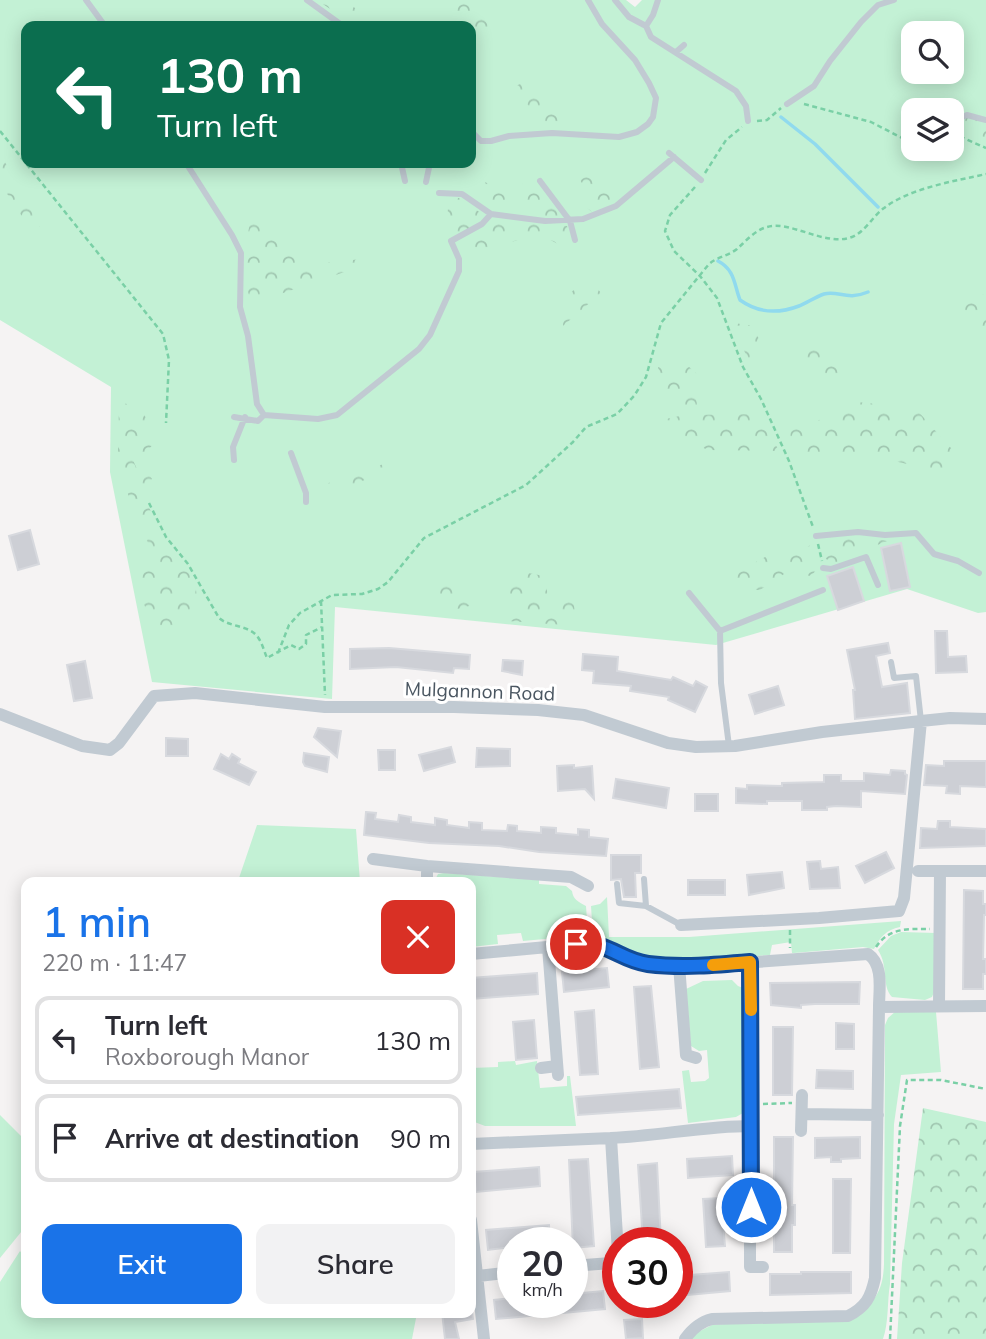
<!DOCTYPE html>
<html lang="en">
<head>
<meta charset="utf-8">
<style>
  :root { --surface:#fff; --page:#f2f2f3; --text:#2b2b33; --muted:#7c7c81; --line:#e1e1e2; --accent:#1a73e8 }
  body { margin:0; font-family:Mulish,sans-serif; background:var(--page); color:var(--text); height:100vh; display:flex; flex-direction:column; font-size:26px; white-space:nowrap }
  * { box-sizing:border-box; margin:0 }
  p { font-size:23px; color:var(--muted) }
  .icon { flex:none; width:38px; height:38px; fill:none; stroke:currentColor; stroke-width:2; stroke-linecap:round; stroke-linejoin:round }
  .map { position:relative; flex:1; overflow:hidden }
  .sheet { position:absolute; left:21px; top:877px; width:455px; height:441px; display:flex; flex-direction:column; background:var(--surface); border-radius:14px; box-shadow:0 4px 18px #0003 }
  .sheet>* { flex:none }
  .top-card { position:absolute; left:21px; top:21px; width:455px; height:147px; border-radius:14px; box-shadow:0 4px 18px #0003; background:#0b6e4f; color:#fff; overflow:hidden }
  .buttons { position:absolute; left:901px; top:21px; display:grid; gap:14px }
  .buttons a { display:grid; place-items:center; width:63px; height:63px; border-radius:14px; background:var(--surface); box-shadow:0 4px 18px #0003; font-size:35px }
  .speed { position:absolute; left:497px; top:1227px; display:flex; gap:14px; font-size:35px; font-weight:700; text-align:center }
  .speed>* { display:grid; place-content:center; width:91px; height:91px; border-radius:50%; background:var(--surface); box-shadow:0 4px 18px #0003; line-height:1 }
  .speed small { font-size:18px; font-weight:400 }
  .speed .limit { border:10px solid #d22; background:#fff; color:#111 }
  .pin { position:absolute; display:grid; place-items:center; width:60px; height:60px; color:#fff; margin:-30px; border:4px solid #fff; border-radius:50%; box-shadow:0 2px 7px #0007 }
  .me { position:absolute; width:77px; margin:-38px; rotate:0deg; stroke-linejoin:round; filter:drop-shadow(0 0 5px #0008) }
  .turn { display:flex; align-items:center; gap:24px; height:147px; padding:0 21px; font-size:32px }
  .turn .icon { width:91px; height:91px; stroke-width:2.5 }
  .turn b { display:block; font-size:49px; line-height:60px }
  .round { display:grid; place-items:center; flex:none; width:74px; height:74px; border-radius:14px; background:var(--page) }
  .headline { display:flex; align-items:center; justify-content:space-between; height:119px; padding:0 21px }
  h1 { font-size:42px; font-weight:600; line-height:52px; color:var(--accent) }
  .action { display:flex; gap:14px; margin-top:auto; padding:14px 21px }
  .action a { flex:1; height:80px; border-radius:14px; background:var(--accent); color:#fff; font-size:28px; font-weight:600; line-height:80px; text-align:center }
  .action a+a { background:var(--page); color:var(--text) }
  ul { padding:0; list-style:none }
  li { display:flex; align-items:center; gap:21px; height:88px; margin:0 14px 10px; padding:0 7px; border:4px solid var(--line); border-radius:14px }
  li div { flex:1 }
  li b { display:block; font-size:26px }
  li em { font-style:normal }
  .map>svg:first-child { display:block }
  .green { fill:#c3f1d5; fill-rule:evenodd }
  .forest { fill:url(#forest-crowns) }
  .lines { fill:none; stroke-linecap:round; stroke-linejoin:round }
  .stream { stroke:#90daee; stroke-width:3.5 }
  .building { fill:#cdcfd5; stroke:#d7d9de; stroke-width:2 }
  .path { stroke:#7ad0a6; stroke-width:2.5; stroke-dasharray:5 3.5; stroke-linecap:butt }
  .lane { stroke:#c1cad2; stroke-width:6 }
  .street { stroke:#c1cad2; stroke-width:12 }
  .route-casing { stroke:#114b97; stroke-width:18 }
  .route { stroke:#1a73e8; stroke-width:12 }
  .slow { stroke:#f59e0b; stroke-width:12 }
  .labels { text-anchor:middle; stroke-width:6; stroke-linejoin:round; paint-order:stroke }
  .street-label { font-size:19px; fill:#4a5661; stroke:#fff }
</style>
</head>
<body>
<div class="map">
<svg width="986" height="1339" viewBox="0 0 986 1339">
  <defs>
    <pattern id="forest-crowns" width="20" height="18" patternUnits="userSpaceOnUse" patternTransform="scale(1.75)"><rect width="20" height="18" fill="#c3f1d5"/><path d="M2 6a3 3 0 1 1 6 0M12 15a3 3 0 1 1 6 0" fill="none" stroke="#a0c6b0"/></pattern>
  </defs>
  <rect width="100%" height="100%" fill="#f5f3f3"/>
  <!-- green -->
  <path class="green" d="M0,0h626l9,7 7,-7h344v612l-8,1 -71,-24 -191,56 -381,-38 -3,92 -180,-17 -42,-210 1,-85 -111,-67zM26,26h445v137h-445zM914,33h38v39h-38zM914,110h38v39h-38z
    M257,825l99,4 4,53h-116l-5,-4z
    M444,873l95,7v4l27,2 6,5c1,8 6,11 14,15l2,29 -65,6 -2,-8 -24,2 1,9 -27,3v-65h-37l4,-8z
    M607,897l2,40h80l212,-16 -1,6c-14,3 -20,10 -26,22l-11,-2 -69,6h-2l-1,-11 -19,3 -2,10c-41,3 -86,10 -126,1 -19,-3 -33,-15 -51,-19l-2,-31 9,-2z
    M901,932l35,1 -2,59 -2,5 -7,3 -33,-3c-11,-12 -3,-30 -14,-47l13,-14z
    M732,980l6,6 5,2 2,118 -2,7 -7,4 -48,6 -6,-52 7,-1 2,12 14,-1 4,-3 -2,-28 -8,1 -8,-5 -5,-57 17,-8z
    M896,1011l40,1 5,60 -40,3 -7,49 -4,160c-3,18 -1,38 -7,55h-192l7,-7 14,-7 151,-12c15,-18 20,-25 21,-49l1,-239 3,-7z
    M515,1061l1,4 21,-4 3,27 27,-2v-10h3l6,50h-91l-13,-5 -1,-24 3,-1 -3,-28 27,-1v-5z
    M0,1115l26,26v85l-26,32z
    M20,1251l6,8v53l391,1 -5,26h-412v-57z"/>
  <!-- forest -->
  <path class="forest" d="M317,0h29l29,26h-20z
    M446,0h23l23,30 -10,11z
    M525,80l34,26 3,13 -9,8 -15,-9 -24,-30z
    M946,94l40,15v29l-34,-15v-13h-15z
    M0,153l40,73 -9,4 -31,-47z
    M586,168l10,4 23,27 -26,14 -8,-7 6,-9 -11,-17z
    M535,181l25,32 -2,5 -31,-5 -9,-23 6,-8z
    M485,182l21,11 3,8 -2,11 -15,-2 -22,-20z
    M449,198h10l32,22 76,6 4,12 -13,6 -15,-8h-12l-59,18c-22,-13 -27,-32 -23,-56z
    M254,207l63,57 44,-5 -2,8 -108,37c-10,-40 -7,-57 3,-97z
    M593,283l8,10 -38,33c2,-25 2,-39 30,-43z
    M972,289l14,7v37l-36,-26z
    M734,323l20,3c7,19 11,26 -3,43z
    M819,341l23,20 -2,12 -13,8 -16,-6 -9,-9 1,-18z
    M687,365l10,9 -3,7 3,24 -13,5 -21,-16 -5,-27z
    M838,400l77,8 44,49 -6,18 -84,-20 -78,-2 -1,-30 48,-5z
    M119,402l20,5 20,31 -12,13 -15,7 5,11 7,-3 8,13 -11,10 22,50 26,30 7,21 3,24 -40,36 -22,-68 13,-35 -21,-46 -3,-23 -8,-22z
    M759,414l20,37 -71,-1 -60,-27 36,-8z
    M398,459l5,7 -82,30 -4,-9z
    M858,535l29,6 -53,22 -8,-4 -4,-18z
    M812,544l6,24 -7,8 -24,-4 -27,18 -26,-1 -3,-13 34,-19 21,3z
    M528,573l16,3 6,30 23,-5 5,25 -70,-5 1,-33z
    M454,578l15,2 4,25 -27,7 -8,-24z
    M923,1108l63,14v217h-89l5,-76z"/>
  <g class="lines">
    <!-- stream -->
    <path class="stream" d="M781,117l34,27 63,63
      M718,261c17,9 16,23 22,39 18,13 38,14 59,6 8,-3 16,-9 25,-12 14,-4 23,7 44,-2"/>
  </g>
  <!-- building -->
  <path class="building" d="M30,530l9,34 -21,6 -9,-34z
    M901,543l9,44 -20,4 -9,-43z
    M853,567l11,34 -26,9 -11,-34z
    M935,631h12l1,26 18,-1 1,16 -31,1z
    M888,643l2,10 -14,3 6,31 25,-4 3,30 -55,6 -2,-29h2l-8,-40z
    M389,648l81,7 -1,14 -15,-1 -1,5 -57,-6 -46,2v-20z
    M583,654l35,3 -1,14 54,9 2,-3 20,9 3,-5 11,6 -12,25 -27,-12 1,-3 -39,-6 1,-5 -38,-3 1,-12 -12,-1z
    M503,660l20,1 -1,14 -20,-4z
    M85,661l7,37 -18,3 -7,-36z
    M778,686l6,19 -29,9 -6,-19z
    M318,728l23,3 -4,26 -23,-20z
    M166,738l22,1v17h-22z
    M451,747l4,15 -31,9 -5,-16z
    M477,748l33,1v17l-34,1z
    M378,750h17v20h-16z
    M304,753l25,4 -2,15 -22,-6 -2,-4z
    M221,754l8,5 3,-5 8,5 -2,4 18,9 -7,13 -35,-16z
    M944,761h42v26l-26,-1v8l-14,-1 1,-7 -23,-1 2,-20 18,1z
    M574,765v3l18,-2 2,33 -9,-10 -27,2 -1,-25z
    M891,770l14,1v3l2,1 -2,19 -44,-3v16l-25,-1 -9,1v3h-25v-9h-35v3l-31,-1v-15l11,1v-4l35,1v-3l42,-1v-7h17v6h23v-8l26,2z
    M616,779l53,9 -3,20 -53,-10z
    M695,794h23v17h-23z
    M366,812l10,1 -1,6 23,3 1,-7 12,2v5l24,3v-7l12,2v5l22,3v-6l13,1v7l25,1 1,-6 9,1v5l24,2v-6l15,1v5l22,2v-6l11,1v7l19,2 -2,17 -67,-4 -40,-6 -70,-3 -65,-8z
    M938,821h12v6l36,2v17l-66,2 1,-20 16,1z
    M886,852l8,16 -29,15 -9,-17z
    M611,855h30v18h-6l1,24h-12l-3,-18 -10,1z
    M820,861l1,8 17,-2 2,21 -30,1 -3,-27z
    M782,872l2,16 -35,7 -2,-20z
    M688,880h37v15h-37z
    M964,890l19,1v13h3v11h-2l-1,44h3v15h-3v15h-20z
    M607,968l2,19 -45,5 -2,-20z
    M537,973l1,21 -67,5v-21z
    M860,982l-1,22h-44l-14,1v3l-30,-3 -1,-22z
    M651,986l8,81 -19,2 -6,-82z
    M594,1010l4,64 -18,1 -5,-63z
    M534,1020l3,38 -21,2 -3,-38z
    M836,1023l18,1v25h-18z
    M773,1027h20l-1,68h-19z
    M817,1070l36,1v18l-37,-1z
    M679,1089l2,19 -103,7 -2,-18z
    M774,1137h19l-1,68h3v20h-3v27h-18z
    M860,1137v21l-19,1v3h-10v-5l-16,1v-20z
    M732,1156l1,19 -45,3 -1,-19z
    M588,1159l6,87 -21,2 -4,-88z
    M657,1163l4,79h-18l-5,-77z
    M539,1167l1,19 -64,6 -2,-20z
    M833,1179h18l-1,74h-17z
    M721,1198l4,48 -19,1 -3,-48z
    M549,1225l1,17h-38v5l-24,3 -2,-20z
    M729,1272l1,19 -53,5v-20z
    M801,1272h50v21l-81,2v-21h31z
    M603,1291l2,18 -109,10 -2,-19 19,-2v4h59v-8z
    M442,1312h30l1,7 -18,3 4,17h-14z
    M642,1319l1,19 -17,1 -2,-19z"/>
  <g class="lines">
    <!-- path -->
    <path class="path" d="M804,104l67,18 33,17 10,-4
      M757,121l10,-1 14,-12
      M0,131l163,203 6,26 -3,63
      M952,133l34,15
      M705,173l21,-33 16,-13
      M695,187l-25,28 -5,16 9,20 26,25 17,22 26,69 18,32 28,62 24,66
      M149,503l17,34 22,27 31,54c10,9 29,7 38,18 5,6 7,15 10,22l24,-13 8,4 7,-5v-9l16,-8
      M818,544l4,17
      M321,601l4,94
      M278,653l11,-28 11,-12 32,-18 30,-1 16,-5 10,-7 36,-44 102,-53 47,-43 13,-15 31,-13 17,-18 12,-19 15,-54 48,-59c8,-7 19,-8 28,-15 9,-8 18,-19 30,-22 24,-7 58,20 85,10 13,-5 21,-21 32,-29 26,-20 71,-27 102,-34
      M790,930v18
      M876,947c13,-20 33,-18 54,-18
      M763,1104l29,-1
      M890,1339l10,-213 7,-46h34l45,9"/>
    <!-- lane -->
    <path class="lane" d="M86,0l19,26
      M307,0l36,26
      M615,0l14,17 17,9 5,11 85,54 10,15 2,15
      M646,26l7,-11 5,-15
      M676,52l8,-7
      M787,104l27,-18 16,-25 31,-39 17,-17 16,-5
      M952,121l15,-6 19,5
      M471,131l10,10h10l18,-5 43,-3 67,4 18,-5 11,-8 5,-7 3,-19 -7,-15 -14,-23 -33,-36 -14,-24
      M669,153l32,27
      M186,163l46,72 9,18 -1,54 8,29 9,68 7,11 54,4 19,-4 82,-66 11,-14 29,-64v-12l-8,-18 31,-17 9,-10
      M401,163l4,18
      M540,181l30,40 5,19
      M426,182l4,-19
      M439,193l23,1 29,20 54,7 38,-2 33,-13 58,-49
      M234,417l24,4 6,-6
      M291,453l15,40v9
      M234,460l-1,-13 12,-30
      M816,536l42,-4 27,3 31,-2 18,21 24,7 21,12
      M823,568l8,1 35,-12 12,28
      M689,593l31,38 103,-41
      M720,631l1,52 8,63
      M891,662l3,16 22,-2 5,45
      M644,879l2,27 35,19
      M617,884l2,19 27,3
      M728,1199l23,-1"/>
    <!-- street -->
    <path class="street" d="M0,714l82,32 28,4 9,-7 35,-47 41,-3 130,14h129l84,3 46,5 84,28 28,4 39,-1 87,-14 99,-11 29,-3 36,1
      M373,859l54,7 144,11 17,9
      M918,871h68
      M427,882v-16
      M681,925l138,-7 80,-7 5,-13 17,-177
      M548,947l10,128
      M471,954l120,-11 10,1 27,15 18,5 33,1 21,1 168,-12c16,11 11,36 11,53
      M750,963v304h13
      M679,965l7,90 10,3
      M939,1005l1,-134
      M541,1068l16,-2
      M802,1114l76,1
      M801,1131l1,-36
      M471,1144l140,-6
      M471,1220l13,119
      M618,1253l-7,-115c47,-2 93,-12 140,-12
      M572,1266l39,-3 7,-8
      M478,1276l35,-4
      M685,1339c7,-10 15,-17 27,-20l136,-3c18,-9 23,-19 27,-38l4,-271 107,-1"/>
  </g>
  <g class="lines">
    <!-- route casing -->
    <g class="route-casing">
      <path id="route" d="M576,944c33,-3 43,16 72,20 34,4 68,1 102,-2l1,245"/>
    </g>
    <!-- route -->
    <use href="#route" class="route"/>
    <!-- slow -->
    <path class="slow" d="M713,965l37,-3 1,48"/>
  </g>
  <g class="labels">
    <!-- street labels -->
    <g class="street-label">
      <text transform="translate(480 691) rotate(2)" y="7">Mulgannon Road</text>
    </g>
  </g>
</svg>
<div class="buttons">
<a><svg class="icon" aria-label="search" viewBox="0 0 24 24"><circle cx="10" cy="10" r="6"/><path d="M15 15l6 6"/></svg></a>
<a><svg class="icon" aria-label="layers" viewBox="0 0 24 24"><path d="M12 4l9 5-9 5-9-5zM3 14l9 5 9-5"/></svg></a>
</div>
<div class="speed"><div>20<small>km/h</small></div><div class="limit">30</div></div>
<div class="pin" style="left:576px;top:944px;background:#d93025"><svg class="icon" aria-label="arrive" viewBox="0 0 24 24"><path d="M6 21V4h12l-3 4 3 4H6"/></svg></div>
<svg class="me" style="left:751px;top:1207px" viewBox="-20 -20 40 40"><circle r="17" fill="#1a73e8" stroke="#fff" stroke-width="3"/><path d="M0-11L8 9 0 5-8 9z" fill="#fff"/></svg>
<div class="top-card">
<div class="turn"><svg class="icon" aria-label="left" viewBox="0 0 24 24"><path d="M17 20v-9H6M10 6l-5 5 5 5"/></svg><div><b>130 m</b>Turn left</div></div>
</div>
<section class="sheet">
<div class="headline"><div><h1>1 min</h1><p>220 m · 11:47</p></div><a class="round" style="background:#d93025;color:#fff"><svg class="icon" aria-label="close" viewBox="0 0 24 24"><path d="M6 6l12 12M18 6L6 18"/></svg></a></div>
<ul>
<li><svg class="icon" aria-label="left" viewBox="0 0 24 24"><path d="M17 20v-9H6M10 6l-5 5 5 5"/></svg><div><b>Turn left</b><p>Roxborough Manor</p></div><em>130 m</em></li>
<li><svg class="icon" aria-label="arrive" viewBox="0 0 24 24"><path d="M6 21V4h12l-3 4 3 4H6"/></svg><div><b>Arrive at destination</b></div><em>90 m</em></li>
</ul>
<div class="action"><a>Exit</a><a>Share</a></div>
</section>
</div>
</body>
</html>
